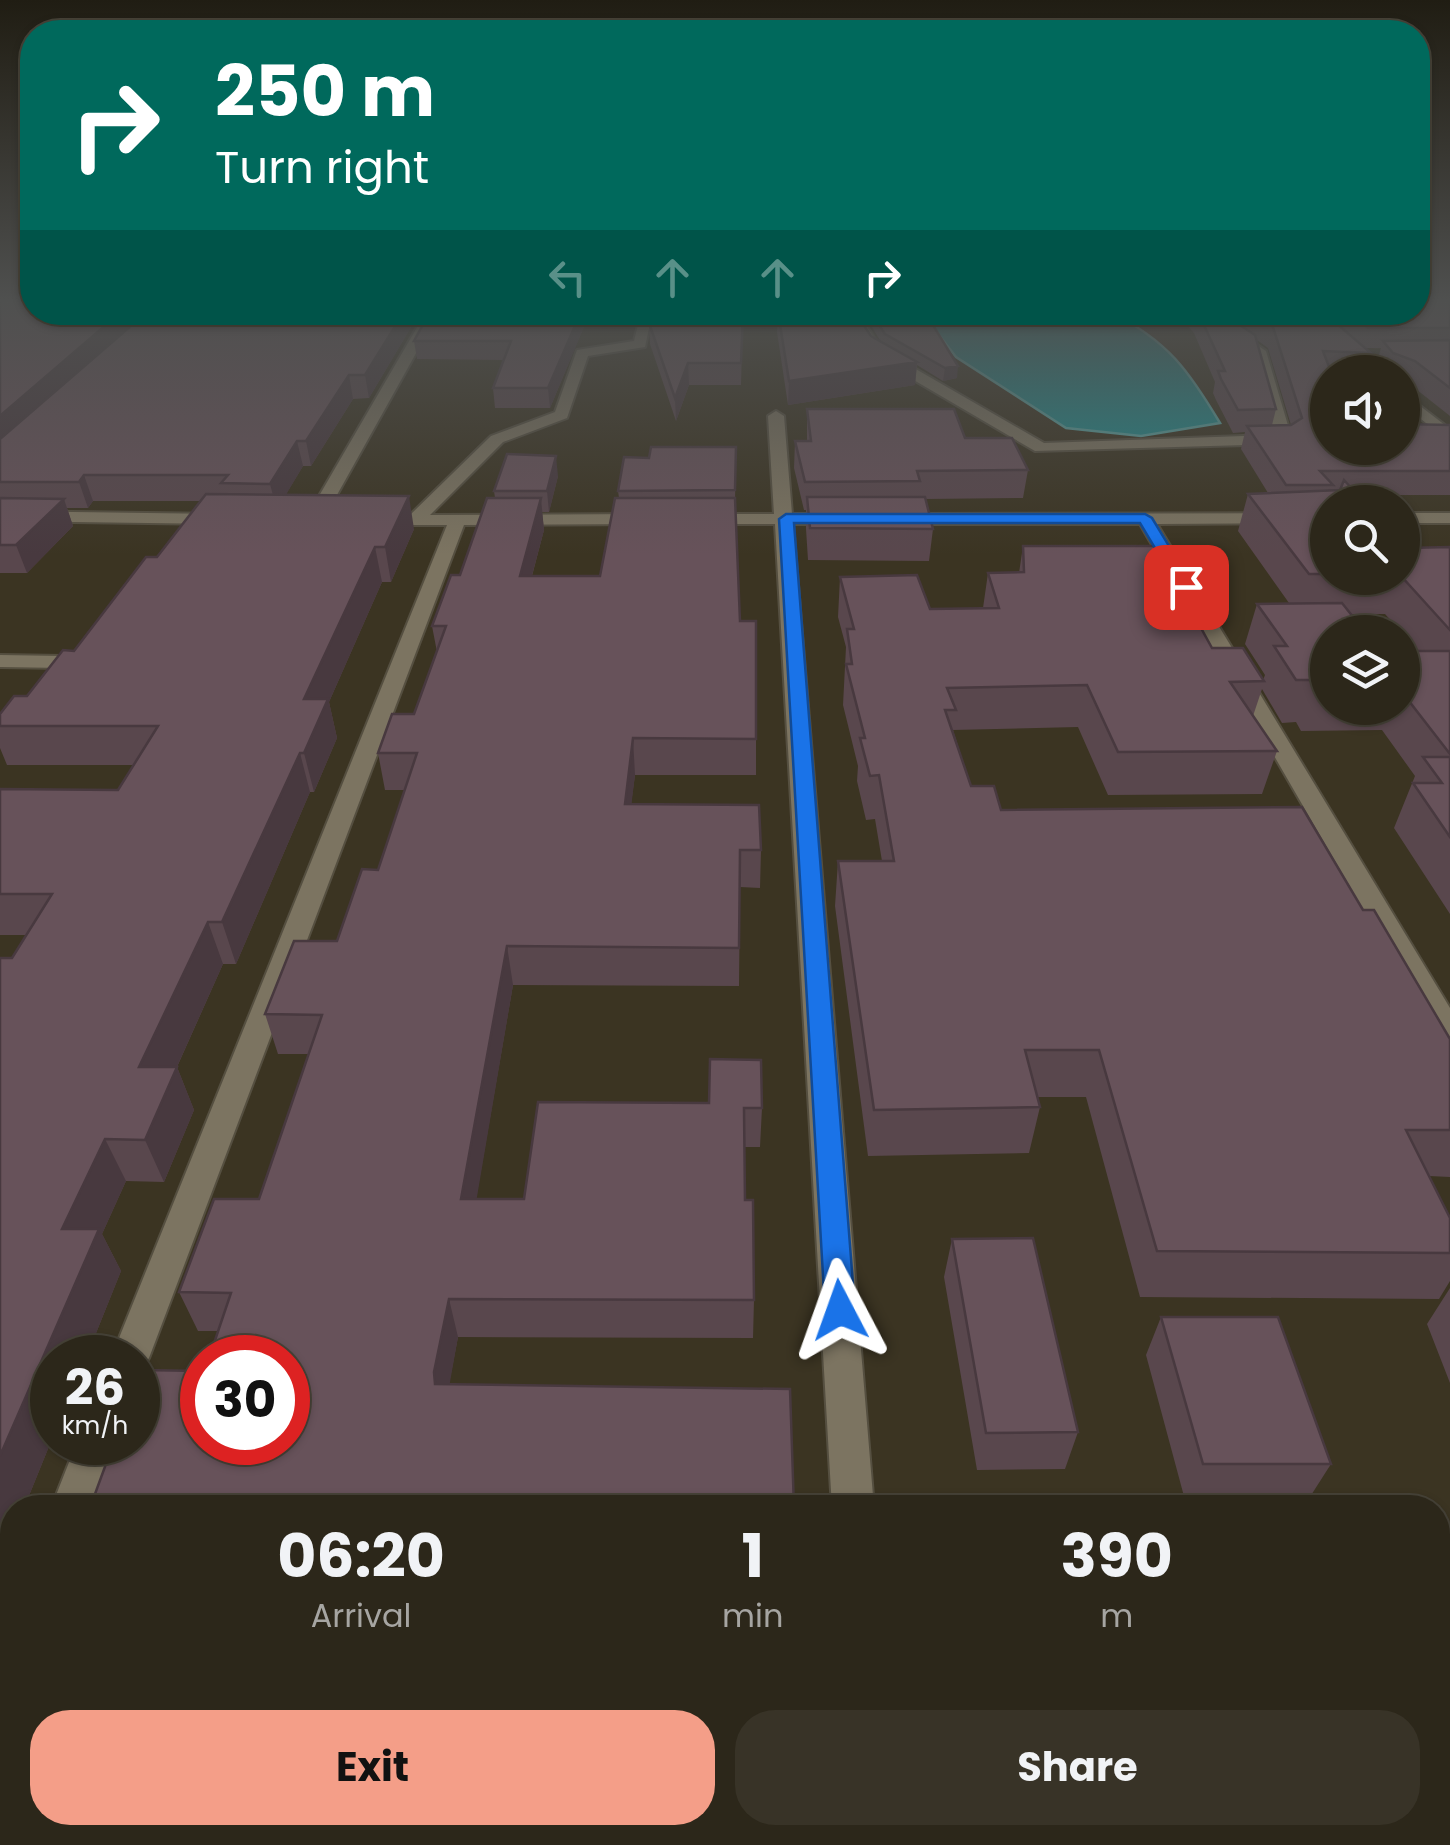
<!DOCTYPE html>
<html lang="en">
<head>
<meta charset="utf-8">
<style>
  :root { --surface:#2c271a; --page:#383327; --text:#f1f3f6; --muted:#a6a5a2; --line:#484439; --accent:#f49e88 }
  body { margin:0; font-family:Poppins,sans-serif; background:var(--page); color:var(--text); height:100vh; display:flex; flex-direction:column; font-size:38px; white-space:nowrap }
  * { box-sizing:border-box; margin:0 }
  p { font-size:32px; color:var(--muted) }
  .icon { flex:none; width:55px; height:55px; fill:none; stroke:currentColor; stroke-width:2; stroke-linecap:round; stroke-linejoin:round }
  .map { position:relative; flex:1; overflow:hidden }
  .sheet { position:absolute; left:0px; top:1495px; width:1450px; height:350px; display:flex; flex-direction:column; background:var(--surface); border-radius:40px 40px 0 0; box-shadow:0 2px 8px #0004,0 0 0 2px var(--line) }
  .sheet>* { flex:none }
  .guide { position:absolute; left:20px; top:20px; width:1410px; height:305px; border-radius:40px; box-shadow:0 2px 8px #0004,0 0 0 2px var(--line); background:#00695c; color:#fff; overflow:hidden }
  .tools { position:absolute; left:1310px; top:355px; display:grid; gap:20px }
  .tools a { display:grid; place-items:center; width:110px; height:110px; border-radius:50%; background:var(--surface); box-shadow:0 2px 8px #0004,0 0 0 2px var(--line); font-size:50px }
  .speed { position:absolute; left:30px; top:1335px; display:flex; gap:20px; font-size:50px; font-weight:700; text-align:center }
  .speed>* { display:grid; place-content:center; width:130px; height:130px; border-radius:50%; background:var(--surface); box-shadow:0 2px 8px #0004,0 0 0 2px var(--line); line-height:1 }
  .speed small { font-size:25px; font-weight:400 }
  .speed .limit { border:15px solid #d22; background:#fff; color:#111 }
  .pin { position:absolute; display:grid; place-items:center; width:85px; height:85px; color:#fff; margin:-42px; border-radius:20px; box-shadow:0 5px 15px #0006 }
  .me { position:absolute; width:110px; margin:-55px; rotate:356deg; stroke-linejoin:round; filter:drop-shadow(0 0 8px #0008) }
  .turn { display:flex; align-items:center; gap:35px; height:210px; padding:0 30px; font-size:45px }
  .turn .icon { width:130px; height:130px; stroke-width:2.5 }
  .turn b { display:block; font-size:70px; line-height:85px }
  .lanes { display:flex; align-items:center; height:95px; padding:0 30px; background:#0003; justify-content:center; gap:50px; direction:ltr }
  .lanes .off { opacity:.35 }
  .eta { display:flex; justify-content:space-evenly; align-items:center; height:170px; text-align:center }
  .eta b { font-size:60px; font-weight:700; line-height:70px }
  .cta { display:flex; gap:20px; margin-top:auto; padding:20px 30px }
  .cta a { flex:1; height:115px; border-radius:40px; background:var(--accent); color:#111; font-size:40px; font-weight:700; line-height:115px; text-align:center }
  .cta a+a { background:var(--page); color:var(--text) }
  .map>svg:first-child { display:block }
  .water { fill:#218b8d; stroke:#58a19f; stroke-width:2.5 }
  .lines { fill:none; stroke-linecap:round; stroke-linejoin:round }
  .minor-casing { stroke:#554f40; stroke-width:4 }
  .minor { fill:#7c7461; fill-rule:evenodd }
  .wall { fill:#59474d; fill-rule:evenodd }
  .shaded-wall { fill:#48393f }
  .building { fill:#67525a; stroke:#48393f; stroke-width:2.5 }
  .route { fill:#1a73e8; stroke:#114b97; stroke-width:2.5 }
</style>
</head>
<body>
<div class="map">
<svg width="1450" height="1845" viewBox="0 0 1450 1845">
  <rect width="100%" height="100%" fill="#3b3422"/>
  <!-- water -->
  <path class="water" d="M922,313h190c56,28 77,58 108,110l-79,13 -75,-8 -110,-71z"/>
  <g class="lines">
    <!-- minor casing -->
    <g class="minor-casing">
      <path id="minor" d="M426,312h13l-116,208 -15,4 -3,-4z
        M683,312l-32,7 -6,28 -57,9 -21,62 -64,24 -73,73 216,-1 9,5 -9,5 -182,1 -315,833 -11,15v-15h-27l336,-833h-68l-9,-5 9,-5h31l81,-79 64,-24 22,-62 57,-9 7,-28z
        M845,312h13l23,37 163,94 231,-8 -22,-82 -61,-41h15l59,39 26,88 -8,5 -249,7 -164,-96z
        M1300,312h14l69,60h-15z
        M1402,392l48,37v13l-48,-38z
        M776,411l8,5 8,98h49l9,5 -9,5h-48l81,984h-42l-57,-984h-76l-9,-5 9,-5h75l-6,-98z
        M0,511l221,3 9,5 -9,5 -221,-3z
        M1328,513v10l-171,1 293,484v36l-11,-3 -299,-517h-246l-9,-5 9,-5z
        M1402,513h48v10h-48z
        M0,655l63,1 11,6 -11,6 -63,-1z
        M77,1442h40l-24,66h-42z
        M12,1636v73l-12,5v-73z
        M0,1737h12v48h-12z"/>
    </g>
    <!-- minor -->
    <use href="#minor" class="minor"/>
  </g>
  <!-- wall -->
  <path class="wall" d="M0,297l32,15h388l-51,86 -16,1 -42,67h-8l-17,28 128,35 -23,53h-9l-53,120 8,36 -23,54h-4l-74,172h-13l-46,103 17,43 -30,72 -38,-1 -24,53 19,37 -35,87h-34v81l-28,69h-12v28l-12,31 12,-609 14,-23h-26v-146l118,1 15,-25h-126l-7,-17v-34l27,-18 47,-45 83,-94 43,-56h-107l-5,7h-21l6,18 -46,47h-27z
    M1450,297v119l-43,-34 -5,-2v-8h-18l-7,-10 4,-14h-15l5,5 -6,19h-37v76l122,-23v70h-93l-29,7v76h74l3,-30 45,-1v367l-56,-86 21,-52 -33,-46 -81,1 -5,-9 -14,1 -20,-34 -9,27 24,35 -15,43 -154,1 -30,-68 -125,3 18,56 30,24 362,100 87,129v138l-21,-1 21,42v63l-11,18 -299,-2 -54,-200h-48l2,10 -11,46 -161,3 -33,-250 3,-45h44l-7,-42 -9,1 -9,-39 1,-15 -15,-61 3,-58 -8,-30 2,-40 90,32 53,-1 5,-35h31l4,-27 189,102 51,32 2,-5 -20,-31 12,-40 32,-1 -51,-72 10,-37 20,-1 -27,-44 4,-17 -12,1 -17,-33 -3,-7 2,-11 -21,-49 -19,-21h243zM1257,340l11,8 23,77h-19l4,-16zM1350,614h35l16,18h1v3l14,16h-14v57h-74v-76z
    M430,312h210l-5,5h-47l-38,91h-55l-2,-20 11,-28 -87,-1 -3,-18z
    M743,312l-2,73h-52l-13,36 -26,-77 -1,-21z
    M778,312l93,24 10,6 -18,-30h62l32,66 -14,3 -26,-16 -2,20 -127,20 -11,-73z
    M807,409l158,29 63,32 -5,28 -98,1 8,30 -4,32 -121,-1 -2,-31v-19h-2l-10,-42 1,-27h12z
    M736,447l-1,55 5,119 16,118v36h-121l-4,29 130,46 -1,38 -20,-1 -1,99 -226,-1 -37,214h48l14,-97 224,6 -2,39h-16l1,53 9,100 -1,38 -295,-1 -9,47 345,124h-690l-9,-14 107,-52 16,-111h-20l-19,-39 80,-93 50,-145h-31l-13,-40 72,-73 41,-71 27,-80h-20l-7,-37 36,-39 23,-62 -5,-26 28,-51 35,-77 -1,-7 64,-15 -9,36h-7l2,18 -12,46h68l19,-78 -1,-7 31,-33z
    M952,1239l126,193 -13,37 -88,1 -33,-193z
    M1450,1288v95l-23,-59z
    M1161,1317l170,147 -23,36h-123l-39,-145z
    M821,1832h95l2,13h-96z
    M1345,1832h93l12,13h-100z"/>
  <!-- shaded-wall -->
  <path class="shaded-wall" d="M121,312h30l-151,136v-32z
    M404,312h16l-51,86 -4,-23z
    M581,312h6l1,5 -38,91 -2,-20z
    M917,362l-2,23 -127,20 1,-24z
    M688,363l1,22 -13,36 -1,-23z
    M958,366l-1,12 -14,3 2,-13z
    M349,375l4,24 -42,67 -5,-25z
    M297,441l6,25 -26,44 -7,-26z
    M556,456l2,20 -9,36 -2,-21z
    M84,475l9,26 -5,7 -9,-26z
    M409,496l5,33 -23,53 -6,-35z
    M541,498l3,32 -21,79 -3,-33z
    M64,499l9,27 -46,47 -11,-28z
    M375,547l7,35 -53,120 8,36 -23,54 -10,-39v-54z
    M633,738l2,37 -8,66 -2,-37z
    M300,753l10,39 -74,172 -14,-42z
    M208,922l15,42 -65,145 -19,-42z
    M507,946l6,39 -43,253 -9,-39z
    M177,1067l17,43 -30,72 -19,-42z
    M105,1139l21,42 -24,53 19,37 -35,87h-34v81l-28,69h-12v28l-12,31v-111l62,-227z
    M449,1299l9,38 -13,73 -10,-26 -1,-12z
    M414,1495l4,13h-11l2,-12z
    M334,1832h23l-2,13h-23z"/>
  <!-- building -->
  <path class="building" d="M0,297h32v15h89l-121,104z
    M1418,297h32v31h-82l-19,-16h69z
    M147,312h257l-39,63h-16l-43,66h-9l-27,43 -49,-1 7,-8h-144l-5,7h-79v-43z
    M430,312h151l-33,76h-55l18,-47h-97z
    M651,312h92l-2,51h-53l-13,35 -26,-75z
    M778,312h77l16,24 46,26 -128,19z
    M870,312h55l33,54 -13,2 -60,-34z
    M1220,312l35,23 21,74 -38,1 -17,-31 -3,-8h7l-27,-59z
    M1250,312h73l48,41 -48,-2 8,21h-3v76h74v-24l48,1v46h-130l13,14h-47l-39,-59 44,-1 11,-7 -29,-91z
    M1450,340v48l-35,-27 -22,-8 -10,-12z
    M807,409h147l11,29h47l16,32 -111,1 3,10 -115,1 -10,-41h16z
    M651,447h85l-1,43 -117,1 6,-34 25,1z
    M507,454l49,2 -9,35h-53z
    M1344,480l20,22h-36v72h-19l-61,-80 92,-4z
    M206,494l203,2 -24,51h-10l-71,152h24l-24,54h-4l-78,169h-14l-69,145h38l-32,73 -40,-1 -43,90h37l-99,227v-498h12l40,-64h-52v-105l118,1 40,-64h-158v-12l14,-18h13l36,-46 11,1 72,-94h11z
    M807,497h118l8,32 -123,-1z
    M0,498l64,1 -48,46h-16z
    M487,498h54l-21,78h80l15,-78h120l5,123h16v118l-123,-1 -8,66 134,1 2,45h-21l-1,98 -232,-2 -46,253h63l14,-97 171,1 1,-44 51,1 1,48h-18l1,92h8l1,100 -305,-1 -15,73 1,12 355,5 4,119h-104l1,-12 -277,-1 -5,1 -2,12h-93l3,-12 -222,-2 19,-52h24v-60l4,-12 60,1v71h86v-84h-79l22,-65 -52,-1 35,-93h45l63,-184 -57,-1 29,-73h43l25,-72 16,1 39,-117h-39l14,-39h22l32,-88h-14l19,-51h9z
    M1402,544l3,4 45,-1v83l-48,-53z
    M1023,546h133l56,102h31l21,33 -34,1 47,69 -159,1 -31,-67 -140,3 9,22h-11l26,76h23l7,24 301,-3 61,103h11l76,129v91h-44l44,88v35l-293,-2 -58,-201h-74l15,57 -166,3 -36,-249h56l-15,-86 -9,1 -10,-38h5l-19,-74h6l-5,-35h7l-14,-52 77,-2 13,34 69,-1 -11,-35 36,-1z
    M1342,603l23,29h-37v56h-12l-6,-8h-14l-22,-34h13l-30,-42z
    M1402,651h48v103l-48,-62z
    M1423,757h27v80l-37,-54h29z
    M1033,1238l45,194 -92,1 -34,-194z
    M1161,1317h117l53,147h-128z
    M1438,1622h12v223h-54l-4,-13h46z
    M11,1802h1v30h322l-2,13h-332v-12z
    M827,1832h89l2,13h-90z"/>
  <!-- sky -->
  <linearGradient id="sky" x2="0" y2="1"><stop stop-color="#201d13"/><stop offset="0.54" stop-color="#4f504f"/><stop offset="1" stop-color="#4f504f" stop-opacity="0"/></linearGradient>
  <rect width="1450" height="555" fill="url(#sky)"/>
  <!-- route -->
  <path class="route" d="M786,514h359l7,4 42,69 -14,3 -40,-67h-346l61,787 -4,9 -11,4 -11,-4 -4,-9 -46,-791z"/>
</svg>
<div class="tools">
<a><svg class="icon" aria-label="sound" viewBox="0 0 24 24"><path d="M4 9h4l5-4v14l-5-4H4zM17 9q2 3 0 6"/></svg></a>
<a><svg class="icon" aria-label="search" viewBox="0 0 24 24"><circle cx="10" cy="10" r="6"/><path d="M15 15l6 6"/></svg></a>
<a><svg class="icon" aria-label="layers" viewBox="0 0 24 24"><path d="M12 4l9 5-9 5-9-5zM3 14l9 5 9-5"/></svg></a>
</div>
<div class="speed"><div>26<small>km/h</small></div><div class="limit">30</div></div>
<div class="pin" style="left:1186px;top:587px;background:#d93025"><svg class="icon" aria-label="arrive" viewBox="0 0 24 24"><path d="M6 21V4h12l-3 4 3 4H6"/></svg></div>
<svg class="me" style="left:840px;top:1310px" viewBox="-20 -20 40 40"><path d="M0-17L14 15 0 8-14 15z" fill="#1a73e8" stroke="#fff" stroke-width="4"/></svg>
<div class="guide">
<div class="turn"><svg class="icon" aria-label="right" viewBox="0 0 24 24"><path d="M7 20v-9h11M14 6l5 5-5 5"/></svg><div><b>250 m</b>Turn right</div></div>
<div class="lanes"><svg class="icon off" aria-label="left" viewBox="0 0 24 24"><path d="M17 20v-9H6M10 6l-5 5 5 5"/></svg><svg class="icon off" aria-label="ahead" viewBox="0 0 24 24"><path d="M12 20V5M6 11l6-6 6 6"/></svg><svg class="icon off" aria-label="ahead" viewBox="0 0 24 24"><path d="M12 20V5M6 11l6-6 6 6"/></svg><svg class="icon" aria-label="right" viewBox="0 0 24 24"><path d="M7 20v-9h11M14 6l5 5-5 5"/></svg></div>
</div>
<section class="sheet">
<div class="eta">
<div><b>06:20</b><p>Arrival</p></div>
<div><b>1</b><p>min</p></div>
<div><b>390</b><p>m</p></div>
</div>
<div class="cta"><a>Exit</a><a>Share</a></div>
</section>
</div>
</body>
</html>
